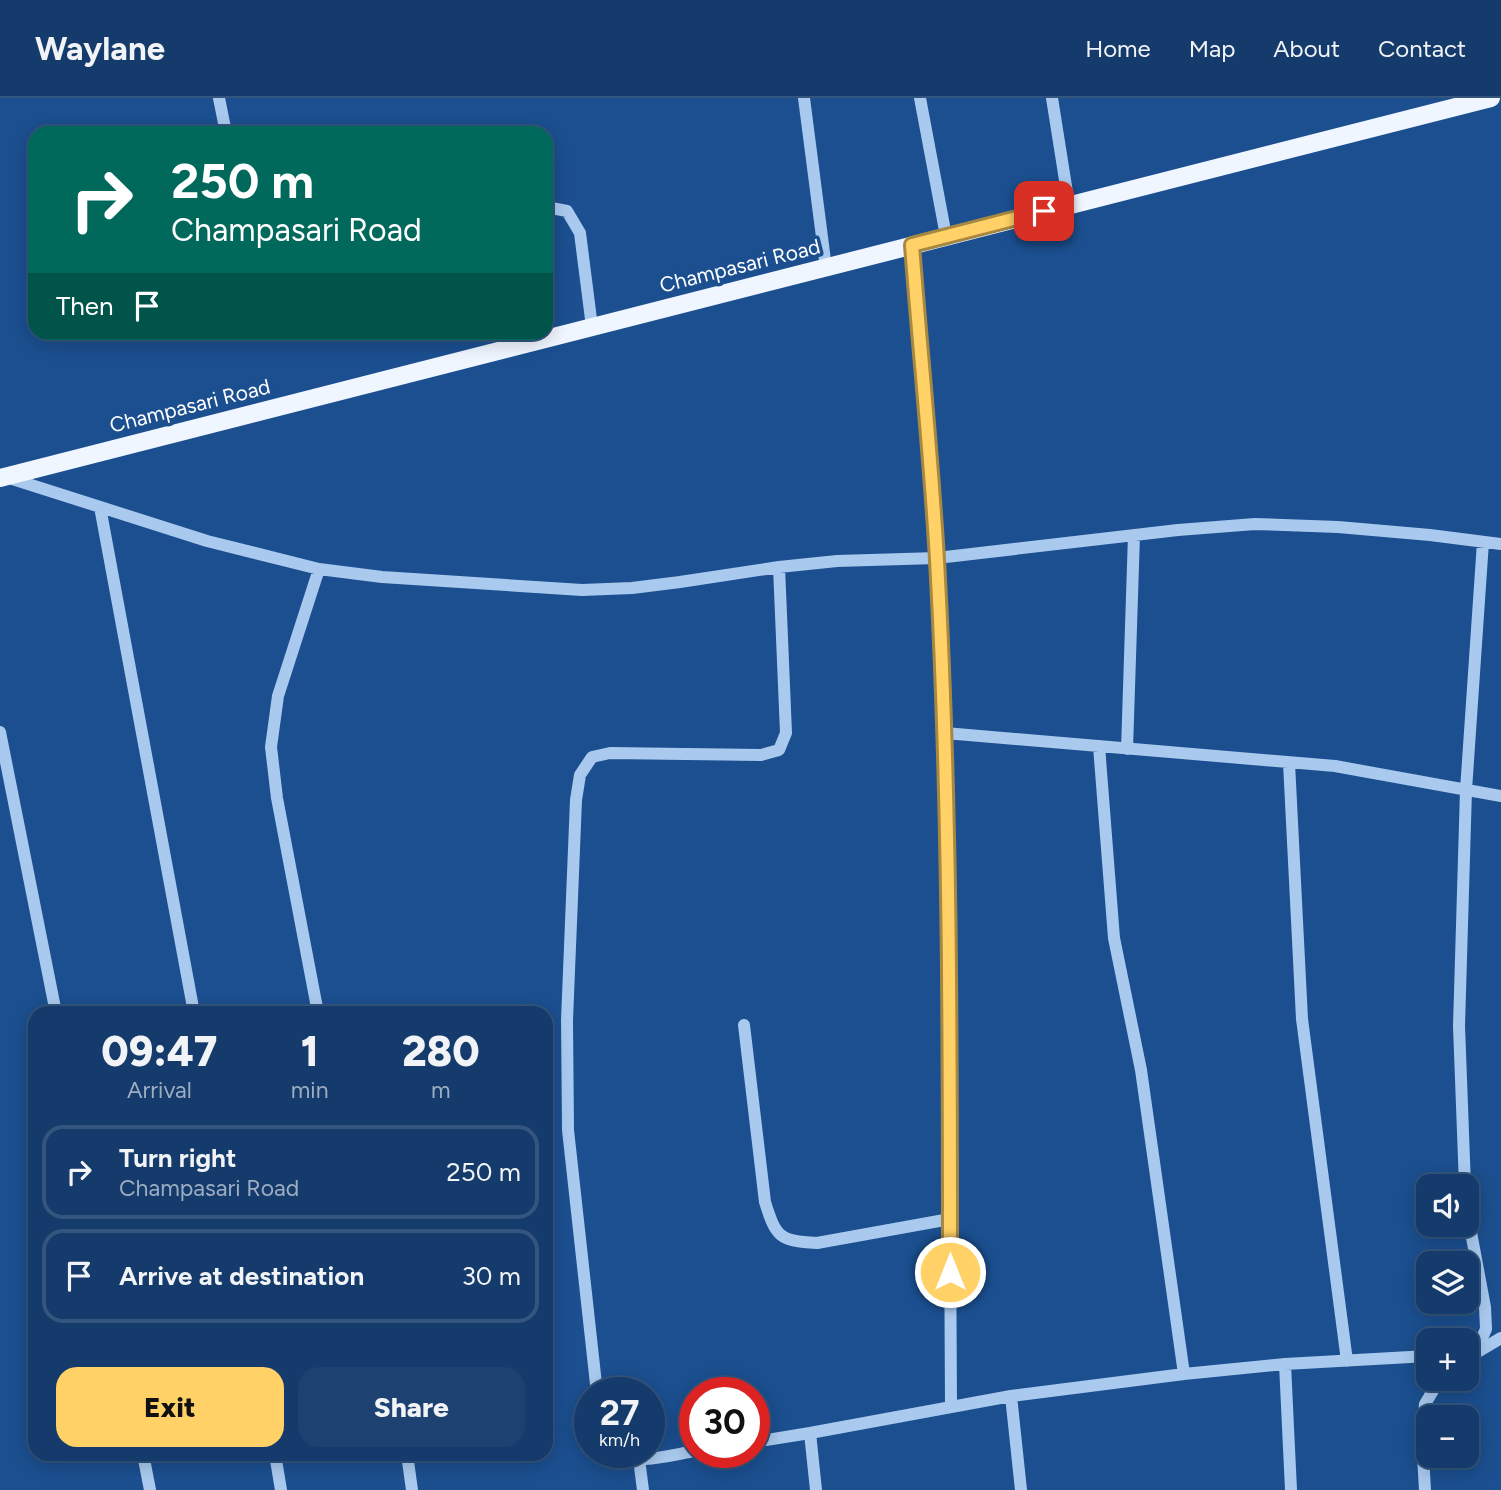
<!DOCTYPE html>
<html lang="en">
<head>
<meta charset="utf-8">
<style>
  :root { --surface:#143b6b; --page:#1d4271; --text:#f1f3f6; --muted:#9dadc1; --line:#33557e; --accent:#ffd166 }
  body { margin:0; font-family:Figtree,sans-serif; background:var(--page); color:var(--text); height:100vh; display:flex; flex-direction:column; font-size:26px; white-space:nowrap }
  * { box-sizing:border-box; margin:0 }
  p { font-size:23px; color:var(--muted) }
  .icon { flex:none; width:38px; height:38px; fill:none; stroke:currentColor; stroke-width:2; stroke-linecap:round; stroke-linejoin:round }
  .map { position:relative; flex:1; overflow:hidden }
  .side { position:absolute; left:28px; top:908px; width:525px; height:455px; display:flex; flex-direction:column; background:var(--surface); border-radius:21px; box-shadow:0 4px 18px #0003,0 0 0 2px var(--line) }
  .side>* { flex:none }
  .banner { position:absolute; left:28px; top:28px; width:525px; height:214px; border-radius:21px; box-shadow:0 4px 18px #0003,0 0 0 2px var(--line); background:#00695c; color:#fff; overflow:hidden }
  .tools { position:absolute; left:1416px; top:1076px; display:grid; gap:14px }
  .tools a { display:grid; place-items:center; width:63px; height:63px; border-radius:14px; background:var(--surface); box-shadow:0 4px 18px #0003,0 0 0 2px var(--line); font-size:35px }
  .speed { position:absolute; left:574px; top:1279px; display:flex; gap:14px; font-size:35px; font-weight:700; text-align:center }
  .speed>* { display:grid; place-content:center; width:91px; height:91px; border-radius:50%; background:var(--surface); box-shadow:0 4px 18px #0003,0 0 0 2px var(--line); line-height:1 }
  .speed small { font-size:18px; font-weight:400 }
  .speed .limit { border:10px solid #d22; background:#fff; color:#111 }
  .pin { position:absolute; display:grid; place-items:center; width:60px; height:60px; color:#fff; margin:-30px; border-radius:14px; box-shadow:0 4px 10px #0006 }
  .me { position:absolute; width:77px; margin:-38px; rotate:0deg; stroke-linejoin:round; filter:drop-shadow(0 0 5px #0008) }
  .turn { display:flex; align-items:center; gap:24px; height:147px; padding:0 28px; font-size:32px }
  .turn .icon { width:91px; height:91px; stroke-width:2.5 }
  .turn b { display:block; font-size:49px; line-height:60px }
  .then { display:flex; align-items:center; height:66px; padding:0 28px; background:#0003; gap:14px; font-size:26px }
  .eta { display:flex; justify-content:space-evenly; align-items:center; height:119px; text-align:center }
  .eta b { font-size:42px; font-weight:800; line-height:49px }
  .button { display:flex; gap:14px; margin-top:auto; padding:14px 28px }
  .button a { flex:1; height:80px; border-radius:21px; background:var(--accent); color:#111; font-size:28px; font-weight:800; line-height:80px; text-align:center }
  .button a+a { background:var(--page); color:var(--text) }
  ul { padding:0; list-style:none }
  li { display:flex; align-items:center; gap:21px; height:94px; margin:0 14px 10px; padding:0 14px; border:4px solid var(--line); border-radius:21px }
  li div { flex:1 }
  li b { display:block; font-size:26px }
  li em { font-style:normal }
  header { display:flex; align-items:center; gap:42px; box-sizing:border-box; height:98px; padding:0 35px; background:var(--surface); border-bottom:2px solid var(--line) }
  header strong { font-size:33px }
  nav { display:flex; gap:38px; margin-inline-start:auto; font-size:24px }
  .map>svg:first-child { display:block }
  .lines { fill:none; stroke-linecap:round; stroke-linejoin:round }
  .minor { stroke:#a9c9ee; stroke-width:12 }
  .major { stroke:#f0f6ff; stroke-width:18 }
  .route-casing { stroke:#a68842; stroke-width:18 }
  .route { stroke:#ffd166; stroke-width:12 }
  .labels { text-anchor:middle; stroke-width:7; stroke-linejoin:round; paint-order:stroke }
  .street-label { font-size:21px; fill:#fff; stroke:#1b4f8f }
</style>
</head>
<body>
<header>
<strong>Waylane</strong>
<nav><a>Home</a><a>Map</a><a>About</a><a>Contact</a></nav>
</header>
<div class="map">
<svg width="1501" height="1392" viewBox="0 0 1501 1392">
  <rect width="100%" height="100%" fill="#1b4f8f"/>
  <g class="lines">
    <!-- minor -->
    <path class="minor" d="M219,0l7,35
      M804,0l22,170
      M920,0l26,138
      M1052,0l17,107
      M546,109l21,4 13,22 12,94
      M912,147l25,313 11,264 3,584
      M6,379l201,64 112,28 63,8 200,13 50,-2 48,-6 99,-15 58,-6 100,-3 241,-28 77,-6 83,3 92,8 71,9
      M100,409l94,506
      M0,634l56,281
      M945,635l390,33 166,30
      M1099,648l15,192 27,132 43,304
      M1127,651l7,-214
      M1289,665l13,256 45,342
      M318,915l-41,-215 -6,-51 7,-51 41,-127
      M744,927l21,177c11,35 14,39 52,41l133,-24
      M1465,1088l-6,-160 7,-236 17,-248
      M1466,1099l4,30 15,80 1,22 -11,25 -9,6
      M1474,1256l27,-16
      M1285,1266l6,126
      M597,1295l-29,-263 -1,-110 9,-220 4,-25 12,-18 18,-4 151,2 18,-5 7,-17 -7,-166
      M1011,1298l10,94
      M810,1335l6,57
      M754,1344l56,-9 201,-37 173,-22 101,-10 143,-8
      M616,1354c15,15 59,2 79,-1
      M143,1356l7,36
      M275,1356l6,36
      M407,1356l5,36
      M639,1361l4,31
      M1425,1392l-3,-52 3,-34 15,-25"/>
    <!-- major -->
    <path class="major" d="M0,380l1491,-380"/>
  </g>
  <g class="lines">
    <!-- route casing -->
    <g class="route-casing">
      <path id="route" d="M950,1174c0,-237 0,-475 -13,-712 -6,-105 -17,-210 -25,-315l132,-34"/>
    </g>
    <!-- route -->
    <use href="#route" class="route"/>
  </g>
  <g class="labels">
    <!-- street labels -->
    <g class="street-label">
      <text transform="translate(740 168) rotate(-14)" y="7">Champasari Road</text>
      <text transform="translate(190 308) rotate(-14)" y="7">Champasari Road</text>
    </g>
  </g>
</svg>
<div class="tools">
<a><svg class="icon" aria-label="sound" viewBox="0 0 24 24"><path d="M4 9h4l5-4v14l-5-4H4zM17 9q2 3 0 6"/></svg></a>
<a><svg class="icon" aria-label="layers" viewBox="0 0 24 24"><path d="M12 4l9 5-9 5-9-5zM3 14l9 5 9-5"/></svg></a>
<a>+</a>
<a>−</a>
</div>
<div class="speed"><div>27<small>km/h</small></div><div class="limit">30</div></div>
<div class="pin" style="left:1044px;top:113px;background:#d93025"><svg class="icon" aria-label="arrive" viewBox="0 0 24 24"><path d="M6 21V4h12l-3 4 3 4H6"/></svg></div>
<svg class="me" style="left:950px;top:1174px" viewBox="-20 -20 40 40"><circle r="17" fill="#ffd166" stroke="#fff" stroke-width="3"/><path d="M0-11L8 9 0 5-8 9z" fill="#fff"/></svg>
<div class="banner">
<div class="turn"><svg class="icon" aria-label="right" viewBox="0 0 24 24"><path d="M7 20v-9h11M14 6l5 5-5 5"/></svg><div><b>250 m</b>Champasari Road</div></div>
<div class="then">Then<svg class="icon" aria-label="arrive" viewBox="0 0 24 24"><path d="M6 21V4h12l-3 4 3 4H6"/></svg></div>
</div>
<section class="side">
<div class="eta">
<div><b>09:47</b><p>Arrival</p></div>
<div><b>1</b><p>min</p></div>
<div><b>280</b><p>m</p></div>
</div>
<ul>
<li><svg class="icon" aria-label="right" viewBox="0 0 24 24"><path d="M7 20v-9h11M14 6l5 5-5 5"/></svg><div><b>Turn right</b><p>Champasari Road</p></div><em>250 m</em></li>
<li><svg class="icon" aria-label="arrive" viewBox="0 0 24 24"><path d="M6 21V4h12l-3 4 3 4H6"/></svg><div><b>Arrive at destination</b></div><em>30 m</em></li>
</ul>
<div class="button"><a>Exit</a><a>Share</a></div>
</section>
</div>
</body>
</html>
